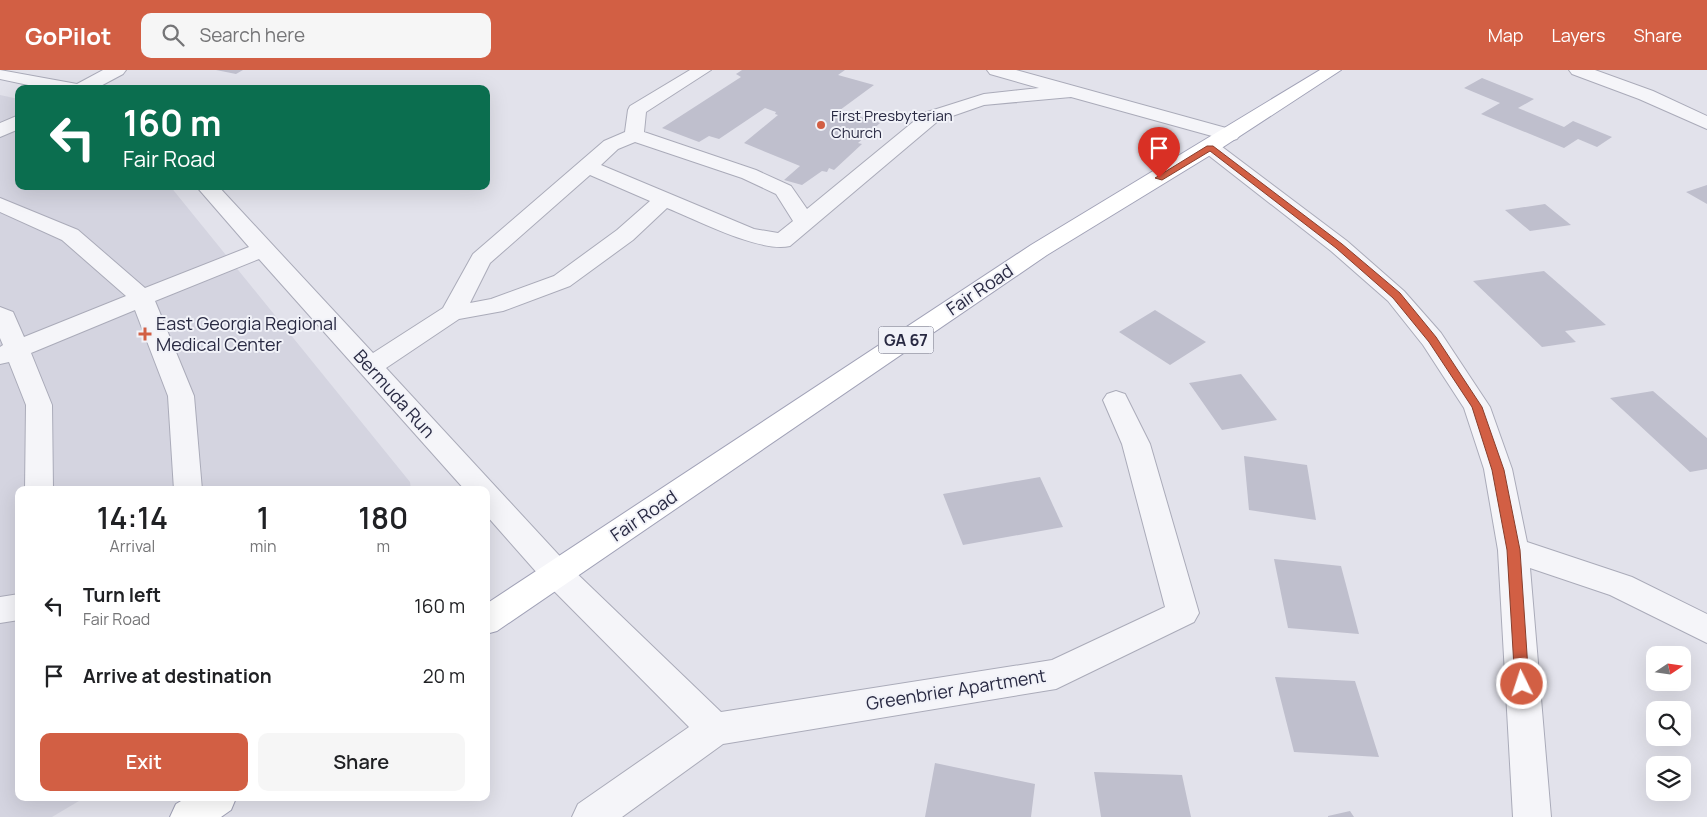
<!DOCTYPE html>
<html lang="en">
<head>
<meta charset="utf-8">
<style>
  :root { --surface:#fff; --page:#f6f6f6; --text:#202124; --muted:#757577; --accent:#d25f44 }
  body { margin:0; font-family:Manrope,sans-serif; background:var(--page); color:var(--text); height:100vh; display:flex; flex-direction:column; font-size:19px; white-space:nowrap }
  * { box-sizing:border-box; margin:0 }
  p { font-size:16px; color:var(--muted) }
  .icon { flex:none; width:28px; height:28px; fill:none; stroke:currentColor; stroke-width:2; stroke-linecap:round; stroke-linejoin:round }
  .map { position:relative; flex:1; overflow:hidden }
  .sheet { position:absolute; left:15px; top:416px; width:475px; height:315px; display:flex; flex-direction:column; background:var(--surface); border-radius:10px; box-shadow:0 5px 20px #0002 }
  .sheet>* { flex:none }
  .banner { position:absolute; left:15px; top:15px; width:475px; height:105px; border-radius:10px; box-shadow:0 5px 20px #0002; background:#0b6e4f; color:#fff; overflow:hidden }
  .needle { width:32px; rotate:77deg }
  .buttons { position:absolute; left:1646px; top:576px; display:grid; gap:10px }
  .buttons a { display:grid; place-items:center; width:45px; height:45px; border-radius:10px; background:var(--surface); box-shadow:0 5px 20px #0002; font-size:25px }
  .pin { position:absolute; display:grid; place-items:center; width:42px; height:42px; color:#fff; margin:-51px -21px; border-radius:50% 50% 50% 0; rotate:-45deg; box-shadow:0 0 5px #0007 }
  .pin .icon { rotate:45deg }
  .me { position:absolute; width:55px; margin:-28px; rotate:356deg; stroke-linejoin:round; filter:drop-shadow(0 0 4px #0008) }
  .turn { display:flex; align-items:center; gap:18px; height:105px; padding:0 25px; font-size:22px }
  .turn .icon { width:65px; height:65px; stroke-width:2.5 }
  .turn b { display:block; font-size:35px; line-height:42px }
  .eta { display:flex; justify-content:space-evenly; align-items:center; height:85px; text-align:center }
  .eta b { font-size:30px; font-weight:600; line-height:35px }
  .button { display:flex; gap:10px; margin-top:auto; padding:10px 25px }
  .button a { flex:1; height:58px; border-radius:10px; background:var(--accent); color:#fff; font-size:20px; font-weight:600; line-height:58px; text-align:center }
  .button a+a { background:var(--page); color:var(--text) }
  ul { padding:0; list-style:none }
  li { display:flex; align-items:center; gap:15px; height:70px; padding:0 25px }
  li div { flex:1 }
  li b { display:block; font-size:19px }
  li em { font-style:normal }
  header { display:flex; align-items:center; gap:30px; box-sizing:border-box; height:70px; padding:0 25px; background:var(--accent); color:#fff }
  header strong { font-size:24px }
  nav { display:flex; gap:28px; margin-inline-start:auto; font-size:18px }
  .search { width:350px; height:45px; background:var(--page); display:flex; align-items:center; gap:12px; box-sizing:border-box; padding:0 18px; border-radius:10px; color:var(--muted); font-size:19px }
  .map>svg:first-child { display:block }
  .built { fill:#d4d4e0 }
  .building { fill:#bfbfcd }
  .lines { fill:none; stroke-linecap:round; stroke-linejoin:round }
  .minor-casing { stroke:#aaabb9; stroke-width:2 }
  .major-casing { stroke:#a1a2b7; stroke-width:2 }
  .minor { fill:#f5f5f9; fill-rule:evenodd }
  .major { fill:#fff; fill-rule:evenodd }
  .route { fill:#d25f44; stroke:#883e2c }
  .poi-dot { fill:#d25f44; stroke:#f1f2f8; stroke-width:2 }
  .labels { text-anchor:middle; stroke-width:4; stroke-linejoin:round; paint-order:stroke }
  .far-poi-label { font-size:15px; fill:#292a43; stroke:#f1f2f8; text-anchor:start }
  .shield { fill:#f1f2f8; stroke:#656679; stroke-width:1 }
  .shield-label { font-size:16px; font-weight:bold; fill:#292a43 }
  .street-label { font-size:18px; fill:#292a43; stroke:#f1f2f8 }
  .poi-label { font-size:18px; fill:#292a43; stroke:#f1f2f8; text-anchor:start }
</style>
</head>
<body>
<header>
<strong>GoPilot</strong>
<div class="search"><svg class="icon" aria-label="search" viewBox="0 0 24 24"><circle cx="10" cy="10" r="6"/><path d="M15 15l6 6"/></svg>Search here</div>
<nav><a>Map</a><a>Layers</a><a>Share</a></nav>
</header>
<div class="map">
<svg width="1707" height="747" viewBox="0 0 1707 747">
  <rect width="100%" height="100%" fill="#e2e2eb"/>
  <!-- built -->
  <path class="built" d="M0,25l19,4v87h151l240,296 1,8h-392v308h65l-32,19h-52z"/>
  <!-- building -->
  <path class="building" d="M216,0h27l-7,4z
    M742,0h103l-7,5 36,10 -34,25 40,13 -22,20 4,1 -28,26 -5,-2 -2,4 -5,-1 -20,14 -18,-5 16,-14 -56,-23 34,-28 -3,-1 1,-2 -11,-4 -46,31 -10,-3 -10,6 -37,-14 79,-51 -5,-3z
    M1482,8l52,21 -16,9 46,19 9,-6 39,16 -15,10 -19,-8 -14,9 -83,-34 19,-11 -36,-15z
    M1707,115v19l-21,-12z
    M1545,134l26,21 -41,6 -25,-21z
    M1544,201l62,54 -41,6 11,11 -34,5 -69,-66z
    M1155,240l51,32 -36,23 -51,-33z
    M1241,304l36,46 -55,10 -33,-47z
    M1653,321l54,47v31l-17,3 -80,-74z
    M1244,386l63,9 9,55 -67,-10z
    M1040,407l23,50 -100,18 -20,-51z
    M1274,489l67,7 18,68 -71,-6z
    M1275,607l80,4 24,76 -85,-5z
    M935,693l100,21 -4,33h-106z
    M1094,702l88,3 9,42h-90z
    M1350,741l4,6h-26v-1z"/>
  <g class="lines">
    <!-- minor casing -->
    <g class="minor-casing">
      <path id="minor" d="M0,0l77,14 26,-14h23l-3,4 -28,15h-48l-47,-10z
        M690,0h21l-65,42 -2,20 112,38 35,16 16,23 117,-96 60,-19 55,-6 -49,-14 -3,-4h29l221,61 3,4 -3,4 -7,2 -159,-44 -87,8 -46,16 -148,125c-30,7 -93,-26 -123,-38l-34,32 -63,46 -67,25 -44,8 -73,49 182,197 153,147 331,-52 113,-53 -43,-163 -19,-44 4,-6 9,-3 9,3 25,50 49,169 -5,9 -138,67 -333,55 -101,73h-50l6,-13 111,-77 -143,-144 -60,-68v-25h-21l-206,-231 -104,42 39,95 8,94h-28l-6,-94 -33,-86 -104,43 21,52 1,85h-28l1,-85 -17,-43 -9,2v-17l3,-2 -3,-7v-31l13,5 11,25 102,-41 -64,-56 -62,-28v-14l78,32 67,58 104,-41 -53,-61h22l155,167 70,-45 30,-54 131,-113 21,-9 3,-22 2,-4zM635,72l107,36 34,16 17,27 -15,12 -24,-4 -153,-64 17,-16zM590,105l60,26 -33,29 -63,46 -63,23 -21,4 20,-40z
        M1569,0h26l58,21 54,25v13l-68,-30 -67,-25z
        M19,45v14l-19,8v-14z
        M1210,71l7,2 130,98 57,50 37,42 49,74 22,62 15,73 105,35 75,37v29l-97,-48 -80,-27 21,249h-38l-15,-267 -14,-81 -20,-61 -41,-63 -35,-44 -57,-50 -128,-100 -3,-4 3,-4z
        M19,524v26l-19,3v-26z"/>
    </g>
    <!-- major casing -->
    <g class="major-casing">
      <path id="major" d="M1320,0h21l-124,81 -170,104 -550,376 -11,3v-30l545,-359z
        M186,728h50l-5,12 -10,7h-51l6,-13z"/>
    </g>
    <!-- minor -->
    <use href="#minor" class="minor"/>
    <!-- major -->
    <use href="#major" class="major"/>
  </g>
  <!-- route -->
  <path class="route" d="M1207,76h6l129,98 58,49 36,44 46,70 22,63 16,80 9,134 -2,4 -5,2 -5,-2 -2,-4 -8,-134 -15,-80 -20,-63 -43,-65 -36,-44 -57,-50 -126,-97 -48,29 -7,-2z"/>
  <!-- markers -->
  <g class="poi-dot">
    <circle cx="821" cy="55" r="5"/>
    <path d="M142.5 256.5h5v5h5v5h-5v5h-5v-5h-5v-5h5z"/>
  </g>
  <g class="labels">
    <!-- far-poi labels -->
    <g class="far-poi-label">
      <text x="831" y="51">First Presbyterian<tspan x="831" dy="17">Church</tspan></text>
    </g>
    <!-- shield labels -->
    <rect class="shield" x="878.5" y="256.5" width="55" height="27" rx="4"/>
    <g class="shield-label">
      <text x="906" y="276">GA 67</text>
    </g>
    <!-- street labels -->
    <g class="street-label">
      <text transform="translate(980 220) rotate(-34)" y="6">Fair Road</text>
      <text transform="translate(394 324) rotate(48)" y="6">Bermuda Run</text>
      <text transform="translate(644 446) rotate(-34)" y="6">Fair Road</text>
      <text transform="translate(956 620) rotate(-9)" y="6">Greenbrier Apartment</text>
    </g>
    <!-- poi labels -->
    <g class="poi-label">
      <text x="156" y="260">East Georgia Regional<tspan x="156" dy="21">Medical Center</tspan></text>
    </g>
  </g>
</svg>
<div class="buttons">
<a><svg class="needle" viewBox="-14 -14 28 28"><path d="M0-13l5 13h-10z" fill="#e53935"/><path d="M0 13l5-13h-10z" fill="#757577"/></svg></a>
<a><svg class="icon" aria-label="search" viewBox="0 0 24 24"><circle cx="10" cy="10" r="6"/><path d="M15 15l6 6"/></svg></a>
<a><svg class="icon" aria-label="layers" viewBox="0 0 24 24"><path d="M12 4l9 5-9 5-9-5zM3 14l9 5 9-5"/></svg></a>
</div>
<div class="pin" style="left:1159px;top:108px;background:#d93025"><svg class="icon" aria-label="arrive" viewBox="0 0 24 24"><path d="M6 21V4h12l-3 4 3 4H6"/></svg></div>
<svg class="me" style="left:1522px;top:614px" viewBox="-20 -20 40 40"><circle r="17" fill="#d25f44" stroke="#fff" stroke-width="3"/><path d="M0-11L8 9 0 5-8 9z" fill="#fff"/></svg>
<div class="banner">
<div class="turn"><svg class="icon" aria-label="left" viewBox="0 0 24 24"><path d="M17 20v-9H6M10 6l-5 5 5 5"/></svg><div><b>160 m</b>Fair Road</div></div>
</div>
<section class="sheet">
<div class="eta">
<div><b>14:14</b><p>Arrival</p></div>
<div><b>1</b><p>min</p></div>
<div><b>180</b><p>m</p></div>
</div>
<ul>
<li><svg class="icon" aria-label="left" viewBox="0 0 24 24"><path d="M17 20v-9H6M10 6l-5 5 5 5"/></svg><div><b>Turn left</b><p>Fair Road</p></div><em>160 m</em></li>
<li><svg class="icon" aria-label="arrive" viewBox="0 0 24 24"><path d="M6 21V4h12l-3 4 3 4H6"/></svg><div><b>Arrive at destination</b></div><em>20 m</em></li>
</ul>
<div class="button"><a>Exit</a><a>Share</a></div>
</section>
</div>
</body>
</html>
